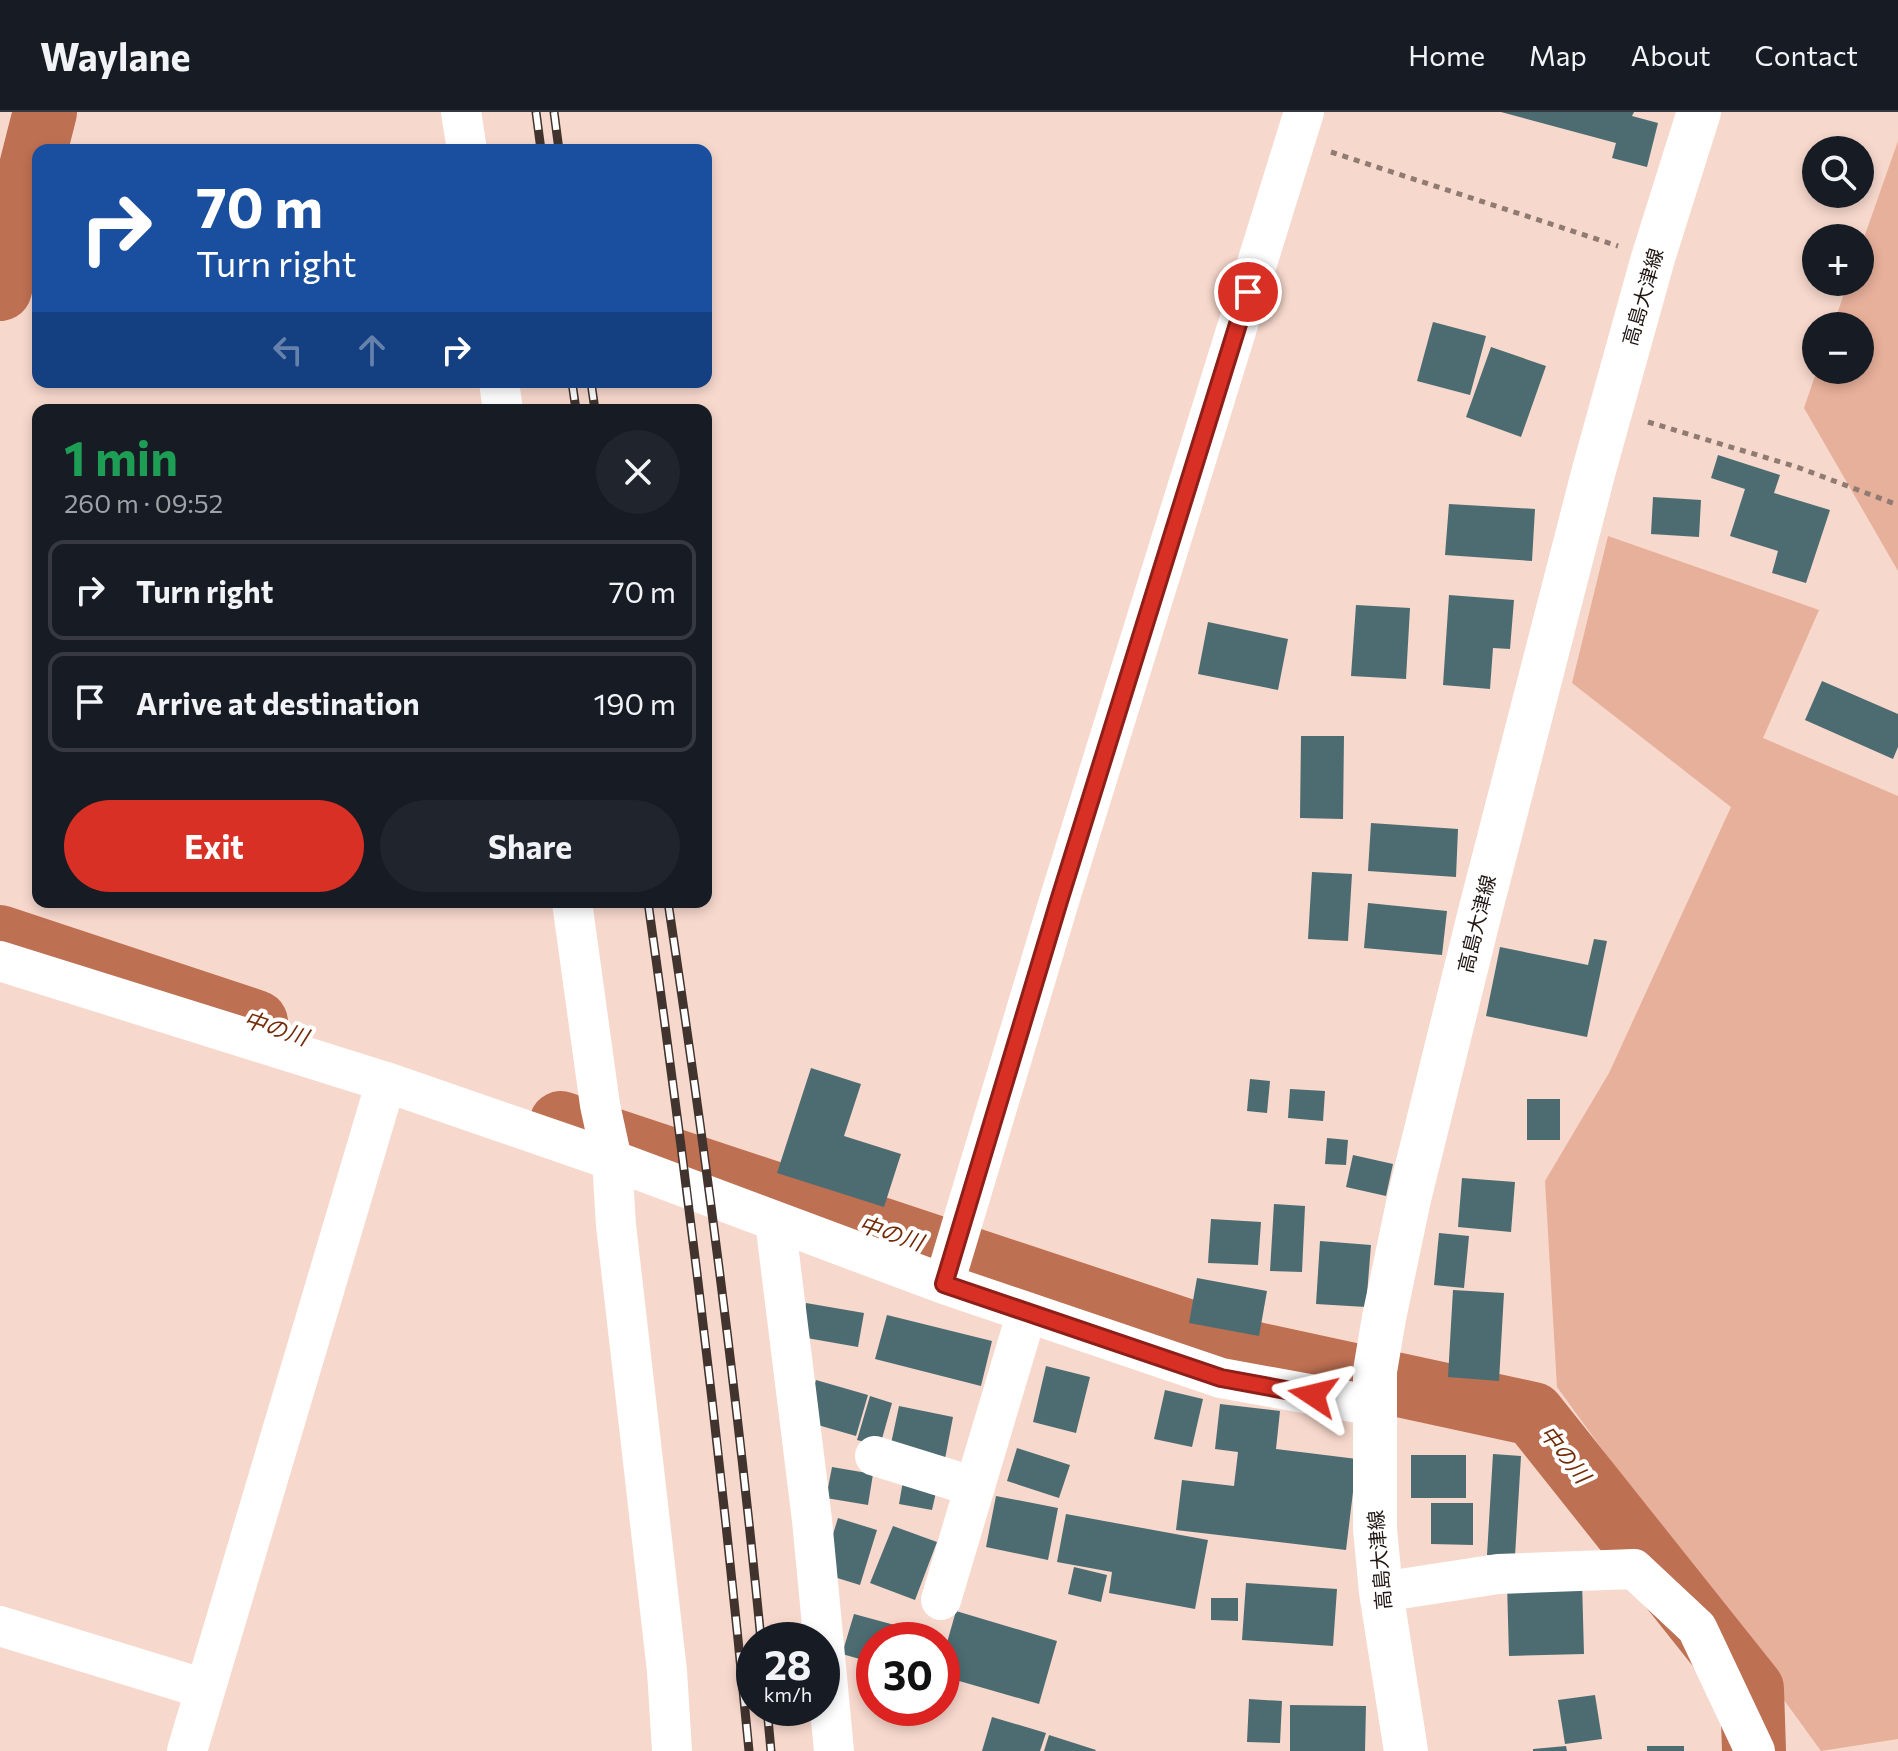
<!DOCTYPE html>
<html lang="en">
<head>
<meta charset="utf-8">
<style>
  :root { --surface:#171b24; --page:#20242c; --text:#f1f3f6; --muted:#9ea1a6; --line:#363941; --accent:#d93025 }
  body { margin:0; font-family:Commissioner,"Noto Sans JP",sans-serif; background:var(--page); color:var(--text); height:100vh; display:flex; flex-direction:column; font-size:30px; white-space:nowrap }
  * { box-sizing:border-box; margin:0 }
  p { font-size:26px; color:var(--muted) }
  .icon { flex:none; width:44px; height:44px; fill:none; stroke:currentColor; stroke-width:2; stroke-linecap:round; stroke-linejoin:round }
  .map { position:relative; flex:1; overflow:hidden }
  .sheet { position:absolute; left:32px; top:292px; width:680px; height:504px; display:flex; flex-direction:column; background:var(--surface); border-radius:16px; box-shadow:0 4px 12px #0003 }
  .sheet>* { flex:none }
  .guide { position:absolute; left:32px; top:32px; width:680px; height:244px; border-radius:16px; box-shadow:0 4px 12px #0003; background:#1a4fa0; color:#fff; overflow:hidden }
  .fabs { position:absolute; left:1802px; top:24px; display:grid; gap:16px }
  .fabs a { display:grid; place-items:center; width:72px; height:72px; border-radius:50%; background:var(--surface); box-shadow:0 4px 12px #0003; font-size:40px }
  .speed { position:absolute; left:736px; top:1510px; display:flex; gap:16px; font-size:40px; font-weight:700; text-align:center }
  .speed>* { display:grid; place-content:center; width:104px; height:104px; border-radius:50%; background:var(--surface); box-shadow:0 4px 12px #0003; line-height:1 }
  .speed small { font-size:20px; font-weight:400 }
  .speed .limit { border:12px solid #d22; background:#fff; color:#111 }
  .pin { position:absolute; display:grid; place-items:center; width:68px; height:68px; color:#fff; margin:-34px; border:4px solid #fff; border-radius:50%; box-shadow:0 2px 8px #0007 }
  .me { position:absolute; width:88px; margin:-44px; rotate:280deg; stroke-linejoin:round; filter:drop-shadow(0 0 6px #0008) }
  .turn { display:flex; align-items:center; gap:28px; height:168px; padding:0 32px; font-size:36px }
  .turn .icon { width:104px; height:104px; stroke-width:2.5 }
  .turn b { display:block; font-size:56px; line-height:68px }
  .lanes { display:flex; align-items:center; height:76px; padding:0 32px; background:#0003; justify-content:center; gap:40px; direction:ltr }
  .lanes .off { opacity:.35 }
  .round { display:grid; place-items:center; flex:none; width:84px; height:84px; border-radius:42px; background:var(--page) }
  .headline { display:flex; align-items:center; justify-content:space-between; height:136px; padding:0 32px }
  h1 { font-size:48px; font-weight:700; line-height:60px; color:#1e9e55 }
  .action { display:flex; gap:16px; margin-top:auto; padding:16px 32px }
  .action a { flex:1; height:92px; border-radius:48px; background:var(--accent); color:#fff; font-size:32px; font-weight:700; line-height:92px; text-align:center }
  .action a+a { background:var(--page); color:var(--text) }
  ul { padding:0; list-style:none }
  li { display:flex; align-items:center; gap:24px; height:100px; margin:0 16px 12px; padding:0 16px; border:4px solid var(--line); border-radius:16px }
  li div { flex:1 }
  li b { display:block; font-size:30px }
  li em { font-style:normal }
  header { display:flex; align-items:center; gap:48px; box-sizing:border-box; height:112px; padding:0 40px; background:var(--surface); border-bottom:2px solid var(--line) }
  header strong { font-size:38px }
  nav { display:flex; gap:44px; margin-inline-start:auto; font-size:28px }
  .map>svg:first-child { display:block }
  .green { fill:#e7b09a }
  .lines { fill:none; stroke-linecap:round; stroke-linejoin:round }
  .river { stroke:#be7052; stroke-width:64 }
  .building { fill:#4c6c72 }
  .path { stroke:#907b73; stroke-width:5; stroke-dasharray:6 6; stroke-linecap:butt }
  .minor { stroke:#fff; stroke-width:40 }
  .major { stroke:#fff; stroke-width:44 }
  .rail-casing { stroke:#41332e; stroke-width:9 }
  .rail { stroke:#fff; stroke-width:6; stroke-dasharray:18; stroke-linecap:butt }
  .route-casing { stroke:#8d1f18; stroke-width:20 }
  .route { stroke:#d93025; stroke-width:14 }
  .labels { text-anchor:middle; stroke-width:8; stroke-linejoin:round; paint-order:stroke }
  .street-label { font-size:20px; fill:#211612; stroke:#fff }
  .water-label { font-size:22px; font-style:italic; fill:#732b08; stroke:#fff }
</style>
</head>
<body>
<header>
<strong>Waylane</strong>
<nav><a>Home</a><a>Map</a><a>About</a><a>Contact</a></nav>
</header>
<div class="map">
<svg width="1898" height="1639" viewBox="0 0 1898 1639">
  <rect width="100%" height="100%" fill="#f7d8cc"/>
  <!-- green -->
  <path class="green" d="M1898,29v430l-94,-163 13,-38h43v-44h-27l15,-44h12v-33z
    M1608,424l211,74 -56,128 135,58v943l-77,12 -264,-364 -12,-206 64,-108 122,-266 -159,-124z"/>
  <g class="lines">
    <!-- river -->
    <path class="river" d="M0,177l45,-177
      M0,825l256,85
      M561,1011l695,231 277,60 219,275 2,62"/>
  </g>
  <!-- building -->
  <path class="building" d="M1501,0h133l-2,4 26,7 -11,44 -35,-9 4,-15z
    M1433,210l53,14 -16,59 -53,-14z
    M1491,235l55,19 -25,71 -55,-20z
    M1718,343l62,20 -6,18 56,17 -24,73 -34,-10 6,-22 -48,-15 15,-47 -34,-11z
    M1653,385l48,3 -2,37 -48,-3z
    M1449,392l86,5 -3,52 -87,-6z
    M1449,483l65,5 -4,49 -17,-1 -3,41 -47,-4z
    M1356,493l54,3 -4,71 -55,-3z
    M1208,510l80,17 -10,51 -80,-16z
    M1822,569l76,33v33l-5,12 -88,-39z
    M1301,624h43l-1,83 -43,-1z
    M1371,711l87,6 -2,48 -88,-6z
    M1312,760l40,2 -4,67 -40,-2z
    M1368,791l79,8 -5,44 -78,-7z
    M1594,827l13,2 -20,96 -101,-21 14,-69 88,18z
    M811,956l50,16 -17,52 57,18 -17,53 -107,-34z
    M1250,967l20,2 -3,32 -20,-2z
    M1290,977l35,2 -2,30 -35,-3z
    M1527,987h33v41h-33z
    M1327,1026l21,2 -2,25 -21,-1z
    M1353,1043l40,9 -7,32 -40,-9z
    M1462,1066l53,4 -4,50 -53,-5z
    M1274,1092l31,2 -3,66 -32,-1z
    M1211,1107l50,3 -3,43 -50,-2z
    M1439,1121l30,3 -5,52 -30,-3z
    M1320,1129l51,4 -5,62 -50,-3z
    M1197,1166l70,13 -8,45 -70,-13z
    M1453,1178l51,3 -5,88 -51,-4z
    M806,1191l58,10 -6,34 -57,-10z
    M887,1203l105,26 -11,45 -106,-27z
    M1046,1254l44,11 -14,56 -43,-11z
    M816,1268l52,15 -12,41 -52,-15z
    M1165,1278l38,9 -11,48 -38,-8z
    M870,1284l22,7 -12,43 -23,-6z
    M1220,1292l60,7 -4,38 81,10 -11,91 -170,-20 6,-50 52,6 4,-34 -23,-3z
    M899,1294l54,11 -9,47 -55,-11z
    M1017,1336l53,17 -11,33 -52,-17z
    M1493,1342l28,2 -6,100 -28,-1z
    M1411,1343h55v43h-55z
    M832,1355l41,7 -5,31 -42,-7z
    M903,1369l34,7 -5,22 -33,-6z
    M996,1384l62,12 -10,52 -62,-13z
    M1431,1391h42v42l-42,-1z
    M1066,1402l142,26 -13,69 -86,-16 3,-21 -55,-10z
    M838,1406l39,12 -17,55 -39,-12z
    M893,1414l44,16 -22,58 -45,-17z
    M1074,1455l33,8 -6,27 -33,-8z
    M1582,1469l2,73 -75,2 -2,-73z
    M1246,1471l91,6 -4,57 -91,-6z
    M1211,1486h27v23l-27,-1z
    M956,1499l101,30 -18,63 -97,-28v-16z
    M854,1502l85,23 -1,3h-64v23l-32,-9z
    M1595,1583l7,44 -37,5 -7,-44z
    M1249,1587l33,2 -2,42 -33,-1z
    M1290,1593l76,1 -1,45h-75z
    M992,1605l54,16 -6,18h-58z
    M1049,1623l47,15 -1,1h-51z
    M1566,1634l1,5h-34v-2z
    M1647,1634h37v5h-37z"/>
  <g class="lines">
    <!-- path -->
    <path class="path" d="M1331,40l287,94
      M1648,310l149,45 101,38"/>
    <!-- minor -->
    <path class="minor" d="M461,0l6,38
      M499,270l4,28
      M572,790l28,203 12,55 4,65 51,446 5,80
      M0,849l386,121 226,78 332,124 277,94 154,28
      M775,1109l37,299 22,231
      M944,1172l115,-383 245,-789
      M875,1344l100,31
      M1381,1480l117,-18 136,-5 63,59 58,123
      M941,1488l86,-288
      M0,1514l205,63
      M187,1639l199,-669"/>
    <!-- major -->
    <path class="major" d="M1406,1639l-25,-159 -6,-63v-158l9,-53 25,-119 71,-287 114,-442 59,-212 46,-146"/>
    <!-- rail casing -->
    <g class="rail-casing">
      <path id="rail" d="M536,0l5,38
        M554,0l5,38
        M572,270l4,28
        M591,270l4,28
        M648,790c40,283 74,565 101,849
        M668,790c37,245 69,491 93,738
        M767,1596l4,43"/>
    </g>
    <!-- rail -->
    <use href="#rail" class="rail"/>
  </g>
  <g class="lines">
    <!-- route casing -->
    <g class="route-casing">
      <path id="route" d="M1248,180l-189,609 -115,383 277,94 92,17"/>
    </g>
    <!-- route -->
    <use href="#route" class="route"/>
  </g>
  <g class="labels">
    <!-- street labels -->
    <g class="street-label">
      <text transform="translate(1643 185) rotate(-74)" y="7">高島大津線</text>
      <text transform="translate(1477 812) rotate(-76)" y="7">高島大津線</text>
      <text transform="translate(1380 1448) rotate(-95)" y="7">高島大津線</text>
    </g>
    <!-- water labels -->
    <g class="water-label">
      <text transform="translate(276 916) rotate(18)" y="8">中の川</text>
      <text transform="translate(891 1121) rotate(18)" y="8">中の川</text>
      <text transform="translate(1565 1342) rotate(52)" y="8">中の川</text>
    </g>
  </g>
</svg>
<div class="fabs">
<a><svg class="icon" aria-label="search" viewBox="0 0 24 24"><circle cx="10" cy="10" r="6"/><path d="M15 15l6 6"/></svg></a>
<a>+</a>
<a>−</a>
</div>
<div class="speed"><div>28<small>km/h</small></div><div class="limit">30</div></div>
<div class="pin" style="left:1248px;top:180px;background:#d93025"><svg class="icon" aria-label="arrive" viewBox="0 0 24 24"><path d="M6 21V4h12l-3 4 3 4H6"/></svg></div>
<svg class="me" style="left:1313px;top:1283px" viewBox="-20 -20 40 40"><path d="M0-17L14 15 0 8-14 15z" fill="#d93025" stroke="#fff" stroke-width="4"/></svg>
<div class="guide">
<div class="turn"><svg class="icon" aria-label="right" viewBox="0 0 24 24"><path d="M7 20v-9h11M14 6l5 5-5 5"/></svg><div><b>70 m</b>Turn right</div></div>
<div class="lanes"><svg class="icon off" aria-label="left" viewBox="0 0 24 24"><path d="M17 20v-9H6M10 6l-5 5 5 5"/></svg><svg class="icon off" aria-label="ahead" viewBox="0 0 24 24"><path d="M12 20V5M6 11l6-6 6 6"/></svg><svg class="icon" aria-label="right" viewBox="0 0 24 24"><path d="M7 20v-9h11M14 6l5 5-5 5"/></svg></div>
</div>
<section class="sheet">
<div class="headline"><div><h1>1 min</h1><p>260 m · 09:52</p></div><a class="round"><svg class="icon" aria-label="close" viewBox="0 0 24 24"><path d="M6 6l12 12M18 6L6 18"/></svg></a></div>
<ul>
<li><svg class="icon" aria-label="right" viewBox="0 0 24 24"><path d="M7 20v-9h11M14 6l5 5-5 5"/></svg><div><b>Turn right</b></div><em>70 m</em></li>
<li><svg class="icon" aria-label="arrive" viewBox="0 0 24 24"><path d="M6 21V4h12l-3 4 3 4H6"/></svg><div><b>Arrive at destination</b></div><em>190 m</em></li>
</ul>
<div class="action"><a>Exit</a><a>Share</a></div>
</section>
</div>
</body>
</html>
